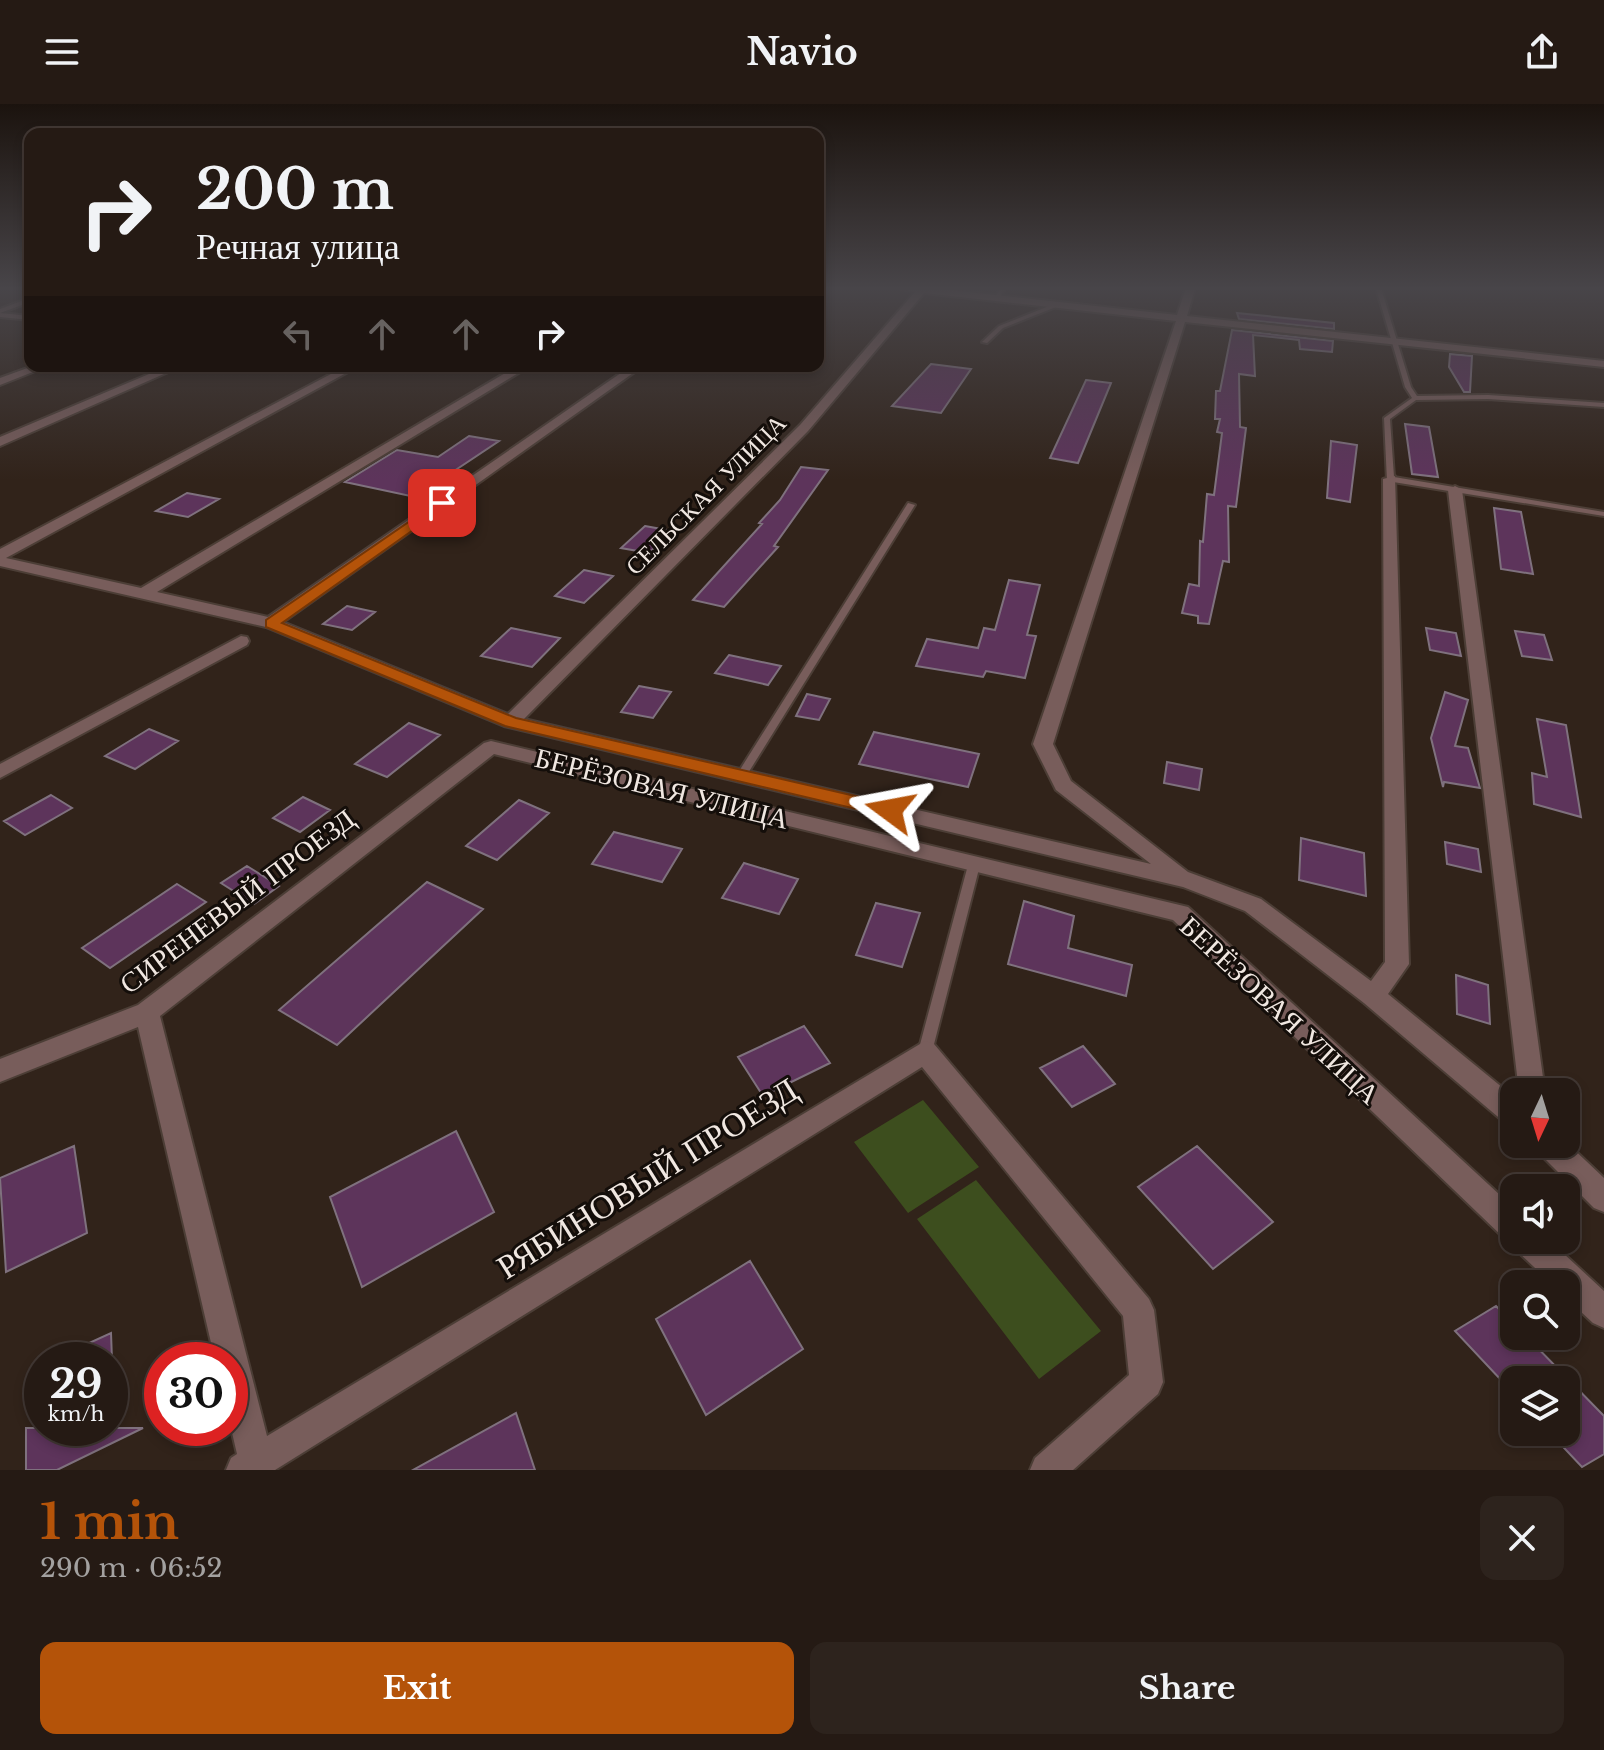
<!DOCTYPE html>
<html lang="en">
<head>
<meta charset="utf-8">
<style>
  :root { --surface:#251a14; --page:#2d231d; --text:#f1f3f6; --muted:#a3a1a0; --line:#423834; --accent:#b45309 }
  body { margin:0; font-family:"Libre Baskerville",serif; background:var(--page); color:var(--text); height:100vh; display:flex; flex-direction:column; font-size:30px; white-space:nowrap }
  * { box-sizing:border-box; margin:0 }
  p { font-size:26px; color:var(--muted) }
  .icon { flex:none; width:44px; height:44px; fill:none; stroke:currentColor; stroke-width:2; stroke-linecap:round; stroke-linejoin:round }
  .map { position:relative; height:1366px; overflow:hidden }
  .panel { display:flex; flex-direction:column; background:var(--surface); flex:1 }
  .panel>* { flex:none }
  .guide { position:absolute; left:24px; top:24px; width:800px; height:244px; border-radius:16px; box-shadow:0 4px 12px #0003,0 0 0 2px var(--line); background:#251a14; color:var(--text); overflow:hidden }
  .needle { width:52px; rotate:184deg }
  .buttons { position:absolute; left:1500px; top:974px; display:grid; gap:16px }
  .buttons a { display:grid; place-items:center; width:80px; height:80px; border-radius:16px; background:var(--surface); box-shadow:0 4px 12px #0003,0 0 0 2px var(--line); font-size:40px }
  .speed { position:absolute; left:24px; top:1238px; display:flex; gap:16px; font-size:40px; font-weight:700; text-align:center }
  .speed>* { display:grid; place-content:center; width:104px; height:104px; border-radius:50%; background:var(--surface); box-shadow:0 4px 12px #0003,0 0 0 2px var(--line); line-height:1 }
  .speed small { font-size:20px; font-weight:400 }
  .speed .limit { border:12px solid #d22; background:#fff; color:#111 }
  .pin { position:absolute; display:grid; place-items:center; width:68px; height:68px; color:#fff; margin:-34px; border-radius:16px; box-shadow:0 4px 12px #0006 }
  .me { position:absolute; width:88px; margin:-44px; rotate:283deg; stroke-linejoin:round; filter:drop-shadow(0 0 6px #0008) }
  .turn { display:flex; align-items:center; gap:28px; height:168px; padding:0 40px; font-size:36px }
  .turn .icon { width:104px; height:104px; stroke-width:2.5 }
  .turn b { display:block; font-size:56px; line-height:68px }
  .lanes { display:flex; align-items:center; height:76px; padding:0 40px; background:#0003; justify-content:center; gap:40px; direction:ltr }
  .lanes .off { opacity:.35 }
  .round { display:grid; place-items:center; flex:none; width:84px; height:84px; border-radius:16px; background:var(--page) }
  .headline { display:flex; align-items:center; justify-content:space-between; height:136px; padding:0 40px }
  h1 { font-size:48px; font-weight:700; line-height:60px; color:var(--accent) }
  .button { display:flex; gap:16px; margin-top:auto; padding:16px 40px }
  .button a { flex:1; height:92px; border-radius:16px; background:var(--accent); color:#fff; font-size:32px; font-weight:700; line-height:92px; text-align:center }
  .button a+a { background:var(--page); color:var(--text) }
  header { display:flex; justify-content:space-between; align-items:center; height:104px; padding:0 40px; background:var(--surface); font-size:36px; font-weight:700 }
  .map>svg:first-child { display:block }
  .green { fill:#3d4e1e }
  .building { fill:#5d345b; stroke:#7f717e; stroke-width:2 }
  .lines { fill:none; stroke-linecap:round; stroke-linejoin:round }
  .service-casing { stroke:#4c3e36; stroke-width:4 }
  .minor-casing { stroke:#4c3e36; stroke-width:4 }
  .service { fill:#785d5b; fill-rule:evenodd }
  .minor { fill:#785d5b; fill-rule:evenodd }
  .route { fill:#b45309; stroke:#753606; stroke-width:2 }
  .labels { text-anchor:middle; stroke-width:6; stroke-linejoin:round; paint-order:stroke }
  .far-street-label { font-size:24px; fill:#f0e7e1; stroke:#140e0a }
  .street-label { font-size:28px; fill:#f0e7e1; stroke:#140e0a }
  .near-street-label { font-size:34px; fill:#f0e7e1; stroke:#140e0a }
</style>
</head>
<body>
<header><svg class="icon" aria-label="menu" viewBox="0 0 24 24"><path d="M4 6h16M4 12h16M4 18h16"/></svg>Navio<svg class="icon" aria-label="share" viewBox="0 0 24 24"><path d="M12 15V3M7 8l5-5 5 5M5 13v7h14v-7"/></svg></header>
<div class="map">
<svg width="1604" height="1366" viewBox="0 0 1604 1366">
  <rect width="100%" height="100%" fill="#31231a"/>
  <!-- green -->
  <path class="green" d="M923,996l56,67 -71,46 -54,-71z
    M976,1076l125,151 -62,48 -122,-160z"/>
  <!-- building -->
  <path class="building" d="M1237,209l97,10v6l-95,-10z
    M1232,226l101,11 -1,11 -32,-3 -1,-9 -46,-5 2,41 -16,-2 1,53 6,1 -10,79 -8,-1 1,56 -6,-1 -14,63 -11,-1v-7l-16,-3 7,-29 10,2 1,-45 3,1 4,-48 7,1 8,-62 -5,-1 3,-13h-5l1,-28h4z
    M1450,250l22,2 -2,36h-6l-15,-25z
    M931,260l40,5 -30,44 -49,-7z
    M1086,276l25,3 -33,80 -28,-5z
    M1405,320l24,3 9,50 -26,-3z
    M469,332l30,5 -84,56 -70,-15 52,-32 41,7z
    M1331,337l26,4 -7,57 -23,-4z
    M801,363l27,3 -54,76 4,1 -54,60 -31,-7 69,-76 -3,-1 21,-23z
    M187,389l32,6 -31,18 -32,-6z
    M1494,404l27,4 12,62 -32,-5z
    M645,422l27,5 -23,22 -28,-5z
    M584,466l29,6 -29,27 -29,-7z
    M1009,476l31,5 -13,50 9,1 -11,42 -39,-7 -3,6 -67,-11 11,-27 51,9 6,-20 11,2z
    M347,502l28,6 -23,18 -29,-6z
    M511,524l49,10 -28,29 -51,-11z
    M1426,524l30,5 5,23 -31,-6z
    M1515,527l29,4 8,25 -30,-4z
    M729,551l52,11 -13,19 -53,-12z
    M639,582l32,6 -18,26 -32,-6z
    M1445,588l23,8 -13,46 13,2 12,40 -36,-6 -1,5 -12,-49z
    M807,590l23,5 -11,21 -23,-4z
    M1537,615l29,6 15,92 -47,-13 -2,-31 15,4z
    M409,619l31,12 -53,42 -32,-13z
    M149,625l29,12 -43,28 -30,-13z
    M874,628l105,22 -11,33 -109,-23z
    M1167,658l35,7 -3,21 -35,-7z
    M51,691l21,13 -47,27 -21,-14z
    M303,693l27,13 -30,22 -27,-14z
    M519,696l30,13 -52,47 -31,-14z
    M614,728l68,17 -20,33 -70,-18z
    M1301,734l63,15 2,43 -67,-16z
    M1445,738l33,7 3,23 -34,-8z
    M744,759l54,16 -19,35 -57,-16z
    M247,762l32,20 -25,18 -33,-21z
    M427,778l56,27 -146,136 -58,-35z
    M177,780l29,18 -96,66 -28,-20z
    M1024,797l50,15 -6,32 64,17 -6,31 -118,-32z
    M876,799l44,10 -18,54 -46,-12z
    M1456,871l32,10 2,39 -33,-10z
    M804,922l26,37 -67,33 -25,-39z
    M1083,942l32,38 -43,23 -32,-39z
    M456,1027l38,81 -132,75 -32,-90z
    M74,1042l13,87 -81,39 -6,-94z
    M1197,1042l76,76 -60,47 -75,-82z
    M750,1157l53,88 -97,66 -50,-96z
    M1496,1202l18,18v12h12l78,80v38l-22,13 -33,-35h17v-52h-65l-46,-49z
    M111,1229l1,27h-60z
    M516,1309l19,57h-122z
    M26,1324h117l-86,42h-31z"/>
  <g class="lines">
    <!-- service casing -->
    <g class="service-casing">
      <path id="service" d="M1001,184h5l-8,11h-4z
        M1376,184h5l30,99 6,9 71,-1 116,8v4l-116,-8 -72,1 -26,19 4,58 210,35v4l-217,-35 -3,-63 28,-20 -7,-11z
        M30,194v4l-30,11v-4z
        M1059,198l2,3 -58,23 -16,15 -5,-1 17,-16z
        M0,209l30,3v4l-30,-3z
        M908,399l7,2 -170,273h-8l-1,-2z
        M974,757l4,1 2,3 -48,187 -2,4 -5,2 -5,-2 -2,-4 50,-187 2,-3z"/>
    </g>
    <!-- minor casing -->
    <g class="minor-casing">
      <path id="minor" d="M898,184h33l246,27 9,-27h9l-8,28 417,45v6l-419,-45 -132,422 18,37 117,91 73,27 110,82 14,-19 -2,-483 12,-3 14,488 -21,30 126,103v28l-10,-3 -140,-119 -119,-92 -62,-24 -679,-161 -238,-99 -266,-61v-17l346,-183h13l-353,192 135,30 376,-222h13l-373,226 111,25 363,-251h12l-360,256 225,92 292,-289 115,-133zM924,189l252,28 -143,423 23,46 95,74 -627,-145 284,-288z
        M33,262h15l-48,19v-7z
        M168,262h14l-182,80v-9z
        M1455,382l7,4 83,602h-26l-71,-602z
        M241,532l6,1 2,4 -2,4 -247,133v-14z
        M491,637l697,166 326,301v32h35l55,51v37l-11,-5 -27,-25v-14h-14l-36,-34 -3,-8 -9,-4 -331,-318 -679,-166 -334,262 107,420 658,-395 9,3 215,255 5,11 9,72 -5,12 -85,76h-43l5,-12 94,-83 -6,-59 -201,-249 -647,403h-49l5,-12 6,-4 -7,-30v-64h-15l-77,-333 -138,55v-23l138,-54 346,-262z
        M1566,1038l38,36v34l-10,-4 -55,-55 -4,-9z"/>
    </g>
    <!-- service -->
    <use href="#service" class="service"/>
    <!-- minor -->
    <use href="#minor" class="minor"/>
  </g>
  <!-- sky -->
  <linearGradient id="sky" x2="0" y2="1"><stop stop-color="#1b130e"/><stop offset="0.49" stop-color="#484549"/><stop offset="1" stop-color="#484549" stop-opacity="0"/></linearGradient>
  <rect width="1604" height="376" fill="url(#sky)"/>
  <!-- route -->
  <path class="route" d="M442,395l7,4 -2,3 -165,117 234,95 374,86 9,6 -3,5 -6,2 -385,-91 -239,-99v-7z"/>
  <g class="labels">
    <!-- far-street labels -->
    <g class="far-street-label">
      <text transform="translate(706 391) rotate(-45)" y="8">СЕЛЬСКАЯ УЛИЦА</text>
    </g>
    <!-- street labels -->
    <g class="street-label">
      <text transform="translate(662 684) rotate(14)" y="10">БЕРЁЗОВАЯ УЛИЦА</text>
      <text transform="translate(237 797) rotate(-37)" y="10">СИРЕНЕВЫЙ ПРОЕЗД</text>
      <text transform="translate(1280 906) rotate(43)" y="10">БЕРЁЗОВАЯ УЛИЦА</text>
    </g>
    <!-- near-street labels -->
    <g class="near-street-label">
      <text transform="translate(647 1074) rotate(-32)" y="12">РЯБИНОВЫЙ ПРОЕЗД</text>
    </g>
  </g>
</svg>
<div class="buttons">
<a><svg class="needle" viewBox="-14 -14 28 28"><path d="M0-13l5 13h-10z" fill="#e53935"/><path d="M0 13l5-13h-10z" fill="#a3a1a0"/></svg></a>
<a><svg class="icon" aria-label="sound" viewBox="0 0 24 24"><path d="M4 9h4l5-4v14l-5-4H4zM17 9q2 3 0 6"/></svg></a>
<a><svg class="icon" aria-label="search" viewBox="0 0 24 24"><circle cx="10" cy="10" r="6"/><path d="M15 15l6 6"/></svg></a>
<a><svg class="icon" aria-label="layers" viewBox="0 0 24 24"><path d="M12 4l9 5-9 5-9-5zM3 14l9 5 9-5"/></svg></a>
</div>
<div class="speed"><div>29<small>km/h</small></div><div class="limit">30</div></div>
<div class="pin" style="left:442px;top:399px;background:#d93025"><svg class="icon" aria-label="arrive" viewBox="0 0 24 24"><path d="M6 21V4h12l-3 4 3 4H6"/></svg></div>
<svg class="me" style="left:890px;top:706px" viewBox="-20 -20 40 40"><path d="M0-17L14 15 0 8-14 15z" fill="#b45309" stroke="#fff" stroke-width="4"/></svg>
<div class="guide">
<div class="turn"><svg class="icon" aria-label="right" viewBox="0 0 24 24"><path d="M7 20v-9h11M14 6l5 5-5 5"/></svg><div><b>200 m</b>Речная улица</div></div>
<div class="lanes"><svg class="icon off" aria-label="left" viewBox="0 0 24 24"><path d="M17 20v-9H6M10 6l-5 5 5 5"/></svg><svg class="icon off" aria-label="ahead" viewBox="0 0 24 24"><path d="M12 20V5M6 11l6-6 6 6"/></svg><svg class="icon off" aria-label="ahead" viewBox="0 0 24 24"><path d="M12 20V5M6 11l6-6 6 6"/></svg><svg class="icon" aria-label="right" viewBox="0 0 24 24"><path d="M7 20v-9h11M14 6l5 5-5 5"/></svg></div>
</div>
</div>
<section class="panel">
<div class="headline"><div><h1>1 min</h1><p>290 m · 06:52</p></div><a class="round"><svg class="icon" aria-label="close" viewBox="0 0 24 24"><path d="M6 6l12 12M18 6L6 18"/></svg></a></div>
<div class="button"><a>Exit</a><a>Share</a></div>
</section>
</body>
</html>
